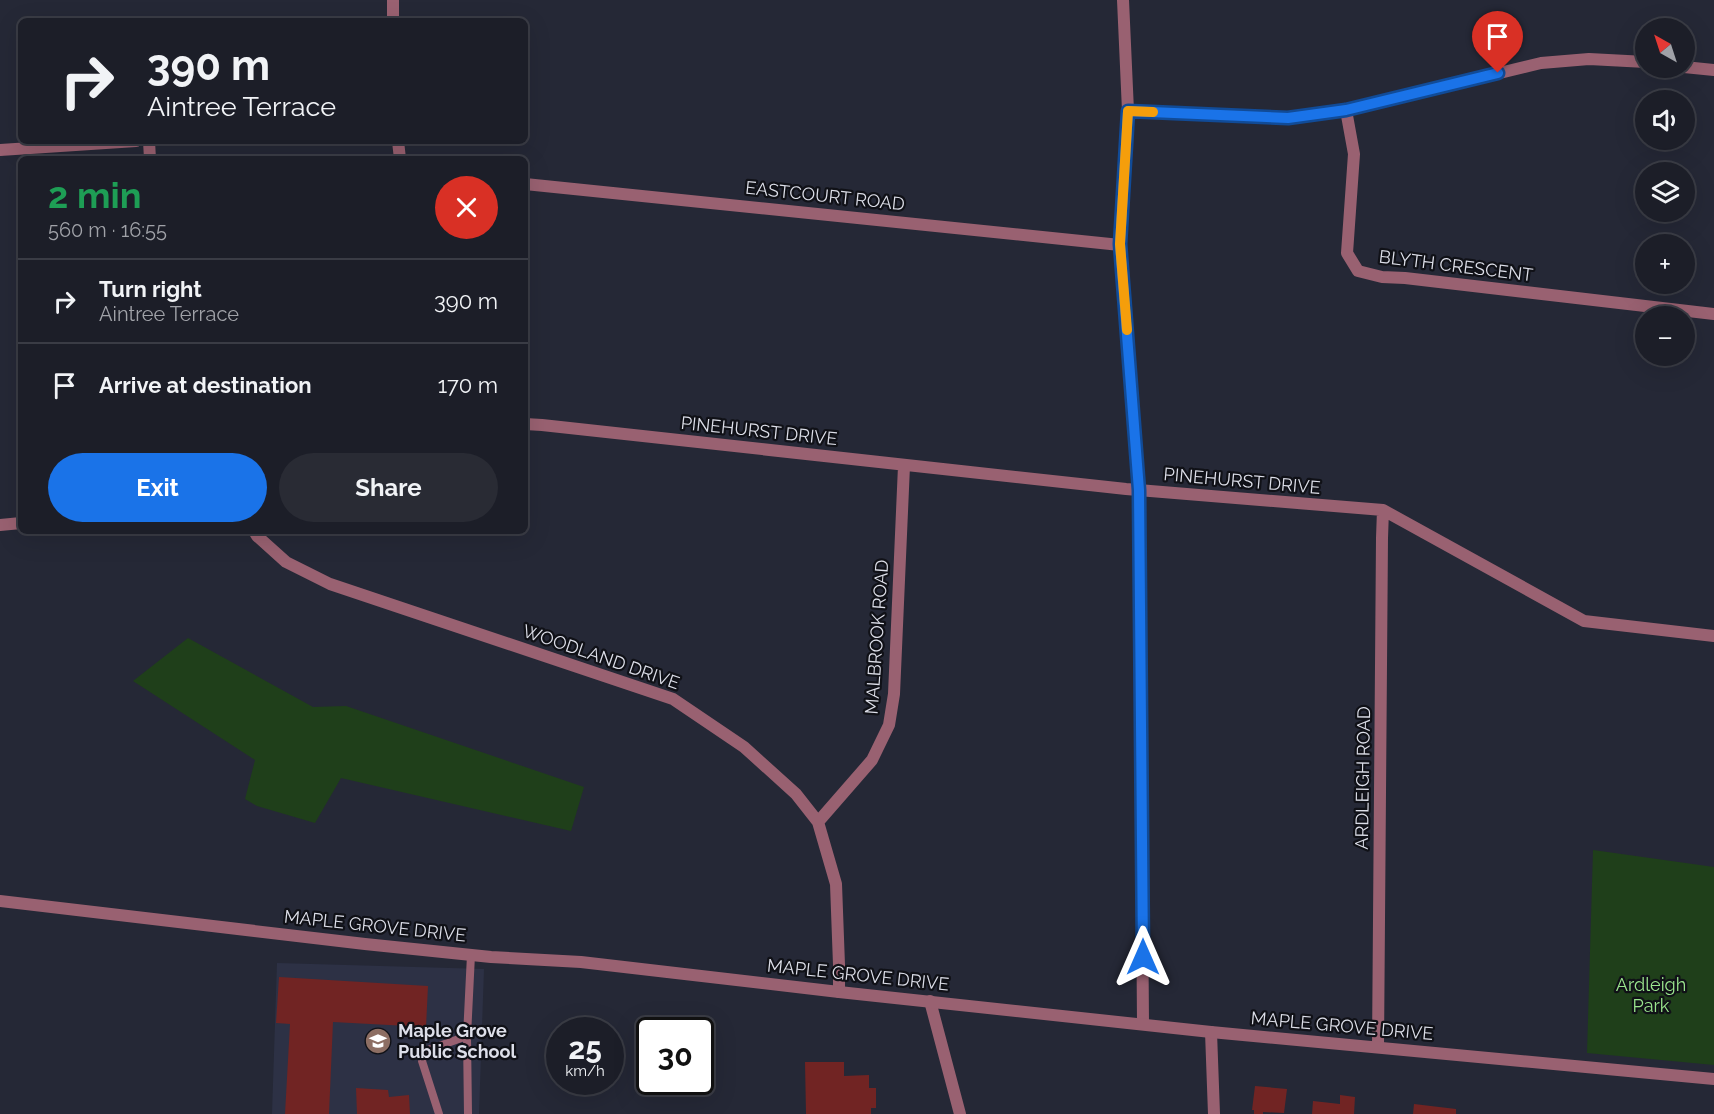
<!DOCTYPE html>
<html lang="en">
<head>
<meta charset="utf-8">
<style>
  :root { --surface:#1c1e28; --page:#292b34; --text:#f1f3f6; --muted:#a0a2a8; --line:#3a3c45; --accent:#1a73e8 }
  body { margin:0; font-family:Raleway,sans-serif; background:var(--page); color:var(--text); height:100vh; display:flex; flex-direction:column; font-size:22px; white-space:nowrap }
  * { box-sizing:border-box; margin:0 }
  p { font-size:20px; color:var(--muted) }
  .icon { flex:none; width:33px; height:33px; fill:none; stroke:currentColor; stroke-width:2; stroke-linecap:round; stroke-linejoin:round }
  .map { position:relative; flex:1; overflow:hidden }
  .panel { position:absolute; left:18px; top:156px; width:510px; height:378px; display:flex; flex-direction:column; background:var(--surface); border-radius:9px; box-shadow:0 6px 24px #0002,0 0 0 2px var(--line) }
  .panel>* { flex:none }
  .hud { position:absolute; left:18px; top:18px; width:510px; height:126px; border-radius:9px; box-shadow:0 6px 24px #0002,0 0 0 2px var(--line); background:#1c1e28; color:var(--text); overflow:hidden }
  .needle { width:39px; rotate:321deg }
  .fabs { position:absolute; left:1635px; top:18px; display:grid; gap:12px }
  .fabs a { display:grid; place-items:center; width:60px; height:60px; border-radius:50%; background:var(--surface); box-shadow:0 6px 24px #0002,0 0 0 2px var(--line); font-size:30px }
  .speed { position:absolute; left:546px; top:1017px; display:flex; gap:12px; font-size:30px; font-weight:700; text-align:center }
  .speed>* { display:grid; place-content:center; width:78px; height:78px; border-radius:50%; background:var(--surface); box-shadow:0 6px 24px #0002,0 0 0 2px var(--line); line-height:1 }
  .speed small { font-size:15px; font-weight:400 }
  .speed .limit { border:3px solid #111; border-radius:9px; background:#fff; color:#111 }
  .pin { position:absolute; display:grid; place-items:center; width:51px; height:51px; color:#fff; margin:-62px -26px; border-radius:50% 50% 50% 0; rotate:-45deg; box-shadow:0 0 6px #0007 }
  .pin .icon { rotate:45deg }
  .me { position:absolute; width:66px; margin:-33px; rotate:0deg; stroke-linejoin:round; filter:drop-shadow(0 0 4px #0008) }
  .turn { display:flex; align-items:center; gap:21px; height:126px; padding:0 30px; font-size:27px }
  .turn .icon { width:78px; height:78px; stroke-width:2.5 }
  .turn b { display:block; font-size:42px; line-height:51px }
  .round { display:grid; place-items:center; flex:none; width:63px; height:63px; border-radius:32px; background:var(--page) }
  .headline { display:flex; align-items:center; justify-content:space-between; height:102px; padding:0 30px }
  h1 { font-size:36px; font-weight:700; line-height:45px; color:#1e9e55 }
  .action { display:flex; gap:12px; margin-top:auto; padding:12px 30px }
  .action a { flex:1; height:69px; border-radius:36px; background:var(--accent); color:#fff; font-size:24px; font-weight:700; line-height:69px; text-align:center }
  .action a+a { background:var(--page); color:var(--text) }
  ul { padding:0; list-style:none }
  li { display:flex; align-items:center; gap:18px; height:84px; padding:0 30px; border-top:2px solid var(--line) }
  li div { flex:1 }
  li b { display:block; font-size:22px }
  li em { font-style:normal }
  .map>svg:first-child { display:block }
  .built { fill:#2d3145 }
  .green { fill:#1f3f1a }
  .building { fill:#712423 }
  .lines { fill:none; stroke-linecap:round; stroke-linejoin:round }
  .service { stroke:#996171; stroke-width:8 }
  .minor { stroke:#996171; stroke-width:12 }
  .tertiary { stroke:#996171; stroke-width:12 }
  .route-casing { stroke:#114b97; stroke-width:15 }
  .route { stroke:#1a73e8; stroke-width:10 }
  .slow { stroke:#f59e0b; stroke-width:10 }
  .labels { text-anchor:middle; stroke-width:4.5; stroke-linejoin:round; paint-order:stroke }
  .street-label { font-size:18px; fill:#dddfe9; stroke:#101117 }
  .park-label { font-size:18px; fill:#9be68e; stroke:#101117 }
  .poi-label { font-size:18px; font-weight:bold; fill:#dddfe9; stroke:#101117; text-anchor:start }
</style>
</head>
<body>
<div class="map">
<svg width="1714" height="1114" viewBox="0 0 1714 1114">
  <rect width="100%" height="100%" fill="#252836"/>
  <!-- built -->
  <path class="built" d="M277,963l207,6 -5,145h-207z"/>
  <!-- green -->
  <path class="green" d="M188,638l125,69 33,-1 238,81 -13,44 -230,-53 -26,45 -58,-17 -12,-7 10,-39 -122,-79z
    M1593,850l121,17v198l-127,-12z"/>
  <!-- building -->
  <path class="building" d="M279,977l149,9 -2,41 -93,-5 -4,92h-44l5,-90 -14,-1z
    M805,1062h39v14l25,-1v13h7v20h-5v6h-65z
    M1255,1086l32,3 -3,24 -21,-1v2h-9v-4h-2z
    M356,1088l32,2 1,7 20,-2 1,19h-53z
    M1340,1095l15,2 -1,17h-42l1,-13 27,3z
    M1414,1104l42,5v5h-43z"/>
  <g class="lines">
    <!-- service -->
    <path class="service" d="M439,1114l-17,-53 2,-7 4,-4 39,-14
      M468,1114l-1,-78 4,-81"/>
    <!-- minor -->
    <path class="minor" d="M393,0v21
      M1123,0l5,111 -8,134 19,246 4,533
      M1684,67l30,3
      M1346,110l8,44 -7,99 11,18 24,6 23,1 309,36
      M1128,111l160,7 58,-8 195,-47 48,-4 57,3
      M149,141l1,18
      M398,141l2,18
      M0,150l136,-9
      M525,184l595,61
      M525,424l17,1 584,64 257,21 201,111 130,15
      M0,525l21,-2
      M254,531l3,5 29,26 44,22 343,115 71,48 52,47 22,28 18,62 3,81v27
      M818,822l54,-62 17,-35 5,-31 10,-228
      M930,1001l30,113
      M1211,1032l3,82
      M1378,1047l4,-509 1,-28"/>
    <!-- tertiary -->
    <path class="tertiary" d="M0,901l365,43 126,13 90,5 258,30 372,40 503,47"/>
  </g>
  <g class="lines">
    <!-- route casing -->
    <g class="route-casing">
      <path id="route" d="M1143,957l-4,-467 -19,-246 8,-133 160,7 58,-8 152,-37"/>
    </g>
    <!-- route -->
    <use href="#route" class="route"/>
    <!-- slow -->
    <path class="slow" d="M1127,330l-7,-86 8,-133 25,1"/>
  </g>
  <!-- icons -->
  <defs>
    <g id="school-disc" transform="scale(1.35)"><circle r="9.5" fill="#8d6e63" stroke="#101117"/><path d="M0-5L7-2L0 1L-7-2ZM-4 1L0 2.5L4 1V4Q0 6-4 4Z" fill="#fff"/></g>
  </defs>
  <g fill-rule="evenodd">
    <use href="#school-disc" x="378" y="1041"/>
  </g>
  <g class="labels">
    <!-- street labels -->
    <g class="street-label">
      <text transform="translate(825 196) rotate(6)" y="6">EASTCOURT ROAD</text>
      <text transform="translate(1456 266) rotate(7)" y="6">BLYTH CRESCENT</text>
      <text transform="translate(759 431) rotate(6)" y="6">PINEHURST DRIVE</text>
      <text transform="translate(1242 481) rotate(5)" y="6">PINEHURST DRIVE</text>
      <text transform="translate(877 637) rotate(-86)" y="6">MALBROOK ROAD</text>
      <text transform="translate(601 657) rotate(19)" y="6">WOODLAND DRIVE</text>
      <text transform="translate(1363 778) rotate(-89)" y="6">ARDLEIGH ROAD</text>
      <text transform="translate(375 926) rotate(6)" y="6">MAPLE GROVE DRIVE</text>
      <text transform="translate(858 975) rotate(6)" y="6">MAPLE GROVE DRIVE</text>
      <text transform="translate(1342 1026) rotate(5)" y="6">MAPLE GROVE DRIVE</text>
    </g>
    <!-- park labels -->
    <g class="park-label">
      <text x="1651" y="991">Ardleigh<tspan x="1651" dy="21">Park</tspan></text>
    </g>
    <!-- poi labels -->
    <g class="poi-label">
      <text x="398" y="1037">Maple Grove<tspan x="398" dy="21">Public School</tspan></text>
    </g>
  </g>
</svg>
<div class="fabs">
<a><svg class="needle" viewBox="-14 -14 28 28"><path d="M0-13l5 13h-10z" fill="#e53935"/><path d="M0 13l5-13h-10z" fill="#a0a2a8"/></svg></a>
<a><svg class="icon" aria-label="sound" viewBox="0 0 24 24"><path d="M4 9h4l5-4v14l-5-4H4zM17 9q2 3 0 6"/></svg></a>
<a><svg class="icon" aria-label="layers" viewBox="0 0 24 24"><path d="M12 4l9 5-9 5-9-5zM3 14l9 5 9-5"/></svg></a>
<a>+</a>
<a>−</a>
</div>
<div class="speed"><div>25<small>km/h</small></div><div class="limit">30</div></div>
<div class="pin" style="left:1498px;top:73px;background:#d93025"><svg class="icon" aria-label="arrive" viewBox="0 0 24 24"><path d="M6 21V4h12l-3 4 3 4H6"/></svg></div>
<svg class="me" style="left:1143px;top:957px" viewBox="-20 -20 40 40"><path d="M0-17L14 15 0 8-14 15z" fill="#1a73e8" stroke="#fff" stroke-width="4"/></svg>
<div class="hud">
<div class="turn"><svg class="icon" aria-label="right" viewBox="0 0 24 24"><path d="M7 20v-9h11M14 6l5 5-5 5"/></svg><div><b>390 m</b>Aintree Terrace</div></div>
</div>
<section class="panel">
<div class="headline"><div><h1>2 min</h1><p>560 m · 16:55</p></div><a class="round" style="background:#d93025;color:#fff"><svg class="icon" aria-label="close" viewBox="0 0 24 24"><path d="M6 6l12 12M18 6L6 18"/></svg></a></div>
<ul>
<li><svg class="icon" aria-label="right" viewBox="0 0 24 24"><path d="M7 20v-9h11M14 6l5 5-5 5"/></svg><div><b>Turn right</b><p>Aintree Terrace</p></div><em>390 m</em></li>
<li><svg class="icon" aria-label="arrive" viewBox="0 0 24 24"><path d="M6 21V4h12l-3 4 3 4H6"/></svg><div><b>Arrive at destination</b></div><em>170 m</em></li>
</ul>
<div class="action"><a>Exit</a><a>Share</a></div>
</section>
</div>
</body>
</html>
